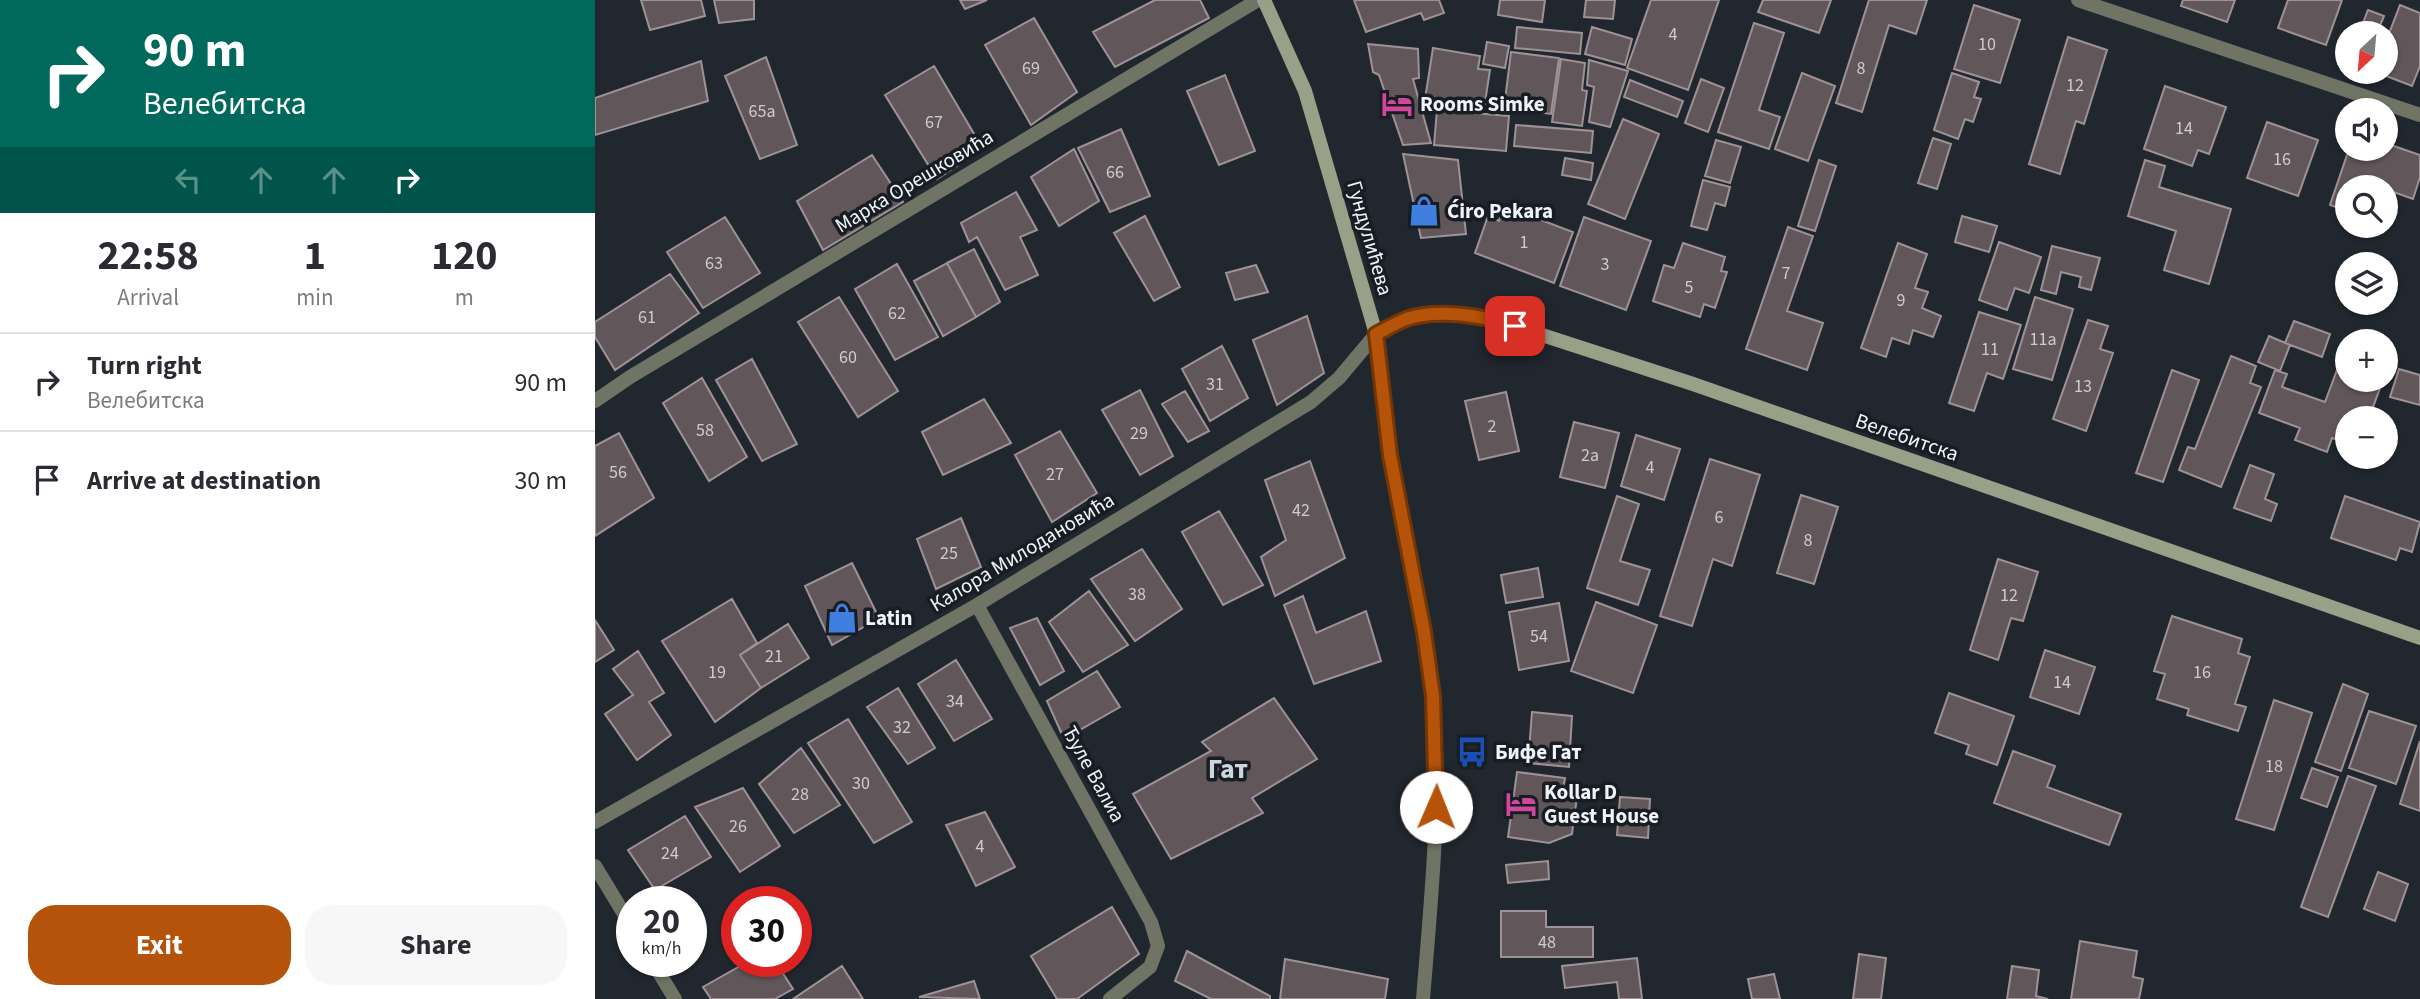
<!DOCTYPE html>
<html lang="en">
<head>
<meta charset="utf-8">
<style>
  :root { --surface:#fff; --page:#f7f7f7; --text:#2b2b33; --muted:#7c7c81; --line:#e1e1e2; --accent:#b45309 }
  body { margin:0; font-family:"Source Sans 3",sans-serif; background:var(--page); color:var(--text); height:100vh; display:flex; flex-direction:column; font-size:26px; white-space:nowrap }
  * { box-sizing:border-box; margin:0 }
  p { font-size:23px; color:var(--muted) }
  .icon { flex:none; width:38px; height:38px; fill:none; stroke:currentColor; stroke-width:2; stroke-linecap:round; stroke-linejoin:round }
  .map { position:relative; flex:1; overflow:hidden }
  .drawer { display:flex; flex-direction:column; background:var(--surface); width:595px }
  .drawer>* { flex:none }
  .hud { background:#00695c; color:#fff; overflow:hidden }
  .needle { width:46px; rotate:206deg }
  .controls { position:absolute; left:1740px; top:21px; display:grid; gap:14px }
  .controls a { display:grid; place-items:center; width:63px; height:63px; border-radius:50%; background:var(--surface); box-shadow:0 2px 5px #0004; font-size:35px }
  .speed { position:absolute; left:21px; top:886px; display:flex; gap:14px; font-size:35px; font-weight:700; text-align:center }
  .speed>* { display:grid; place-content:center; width:91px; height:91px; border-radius:50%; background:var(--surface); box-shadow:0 2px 5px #0004; line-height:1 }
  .speed small { font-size:18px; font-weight:400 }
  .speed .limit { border:10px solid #d22; background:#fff; color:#111 }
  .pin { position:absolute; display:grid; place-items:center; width:60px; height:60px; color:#fff; margin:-30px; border-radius:14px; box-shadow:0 4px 10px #0006 }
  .me { position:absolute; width:77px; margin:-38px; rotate:1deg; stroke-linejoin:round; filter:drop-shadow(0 0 5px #0008) }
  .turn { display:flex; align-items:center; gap:24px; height:147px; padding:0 28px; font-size:32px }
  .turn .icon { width:91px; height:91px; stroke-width:2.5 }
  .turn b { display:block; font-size:49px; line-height:60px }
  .lanes { display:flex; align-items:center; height:66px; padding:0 28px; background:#0003; justify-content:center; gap:35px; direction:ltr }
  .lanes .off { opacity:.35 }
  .eta { display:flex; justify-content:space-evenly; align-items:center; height:119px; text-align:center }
  .eta b { font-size:42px; font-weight:700; line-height:49px }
  .action { display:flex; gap:14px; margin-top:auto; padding:14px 28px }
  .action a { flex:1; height:80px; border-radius:28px; background:var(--accent); color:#fff; font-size:28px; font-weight:700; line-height:80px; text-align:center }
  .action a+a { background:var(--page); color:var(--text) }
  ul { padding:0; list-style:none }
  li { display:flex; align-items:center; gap:21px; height:98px; padding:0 28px; border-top:2px solid var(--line) }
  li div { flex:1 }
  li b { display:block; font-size:26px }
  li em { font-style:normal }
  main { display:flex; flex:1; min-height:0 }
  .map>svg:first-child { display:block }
  .building { fill:#61565a; stroke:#9e9296; stroke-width:2 }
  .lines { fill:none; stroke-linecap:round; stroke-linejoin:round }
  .street { stroke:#6f7465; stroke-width:14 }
  .secondary { stroke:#98a187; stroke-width:14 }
  .route-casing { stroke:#753606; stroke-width:18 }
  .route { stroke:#b45309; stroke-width:12 }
  .labels { text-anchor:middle; stroke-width:7; stroke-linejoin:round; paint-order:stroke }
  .number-label { font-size:18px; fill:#ccccd1 }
  .poi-label { font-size:21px; font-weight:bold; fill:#f0f4f9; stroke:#181d24; text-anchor:start }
  .street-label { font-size:21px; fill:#f0f4f9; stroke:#181d24 }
  .district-label { font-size:28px; font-weight:bold; fill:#cdd5de; stroke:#181d24 }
</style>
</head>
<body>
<main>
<section class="drawer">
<div class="hud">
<div class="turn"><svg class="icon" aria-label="right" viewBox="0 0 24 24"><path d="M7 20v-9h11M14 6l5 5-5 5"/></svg><div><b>90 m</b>Велебитска</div></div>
<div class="lanes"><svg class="icon off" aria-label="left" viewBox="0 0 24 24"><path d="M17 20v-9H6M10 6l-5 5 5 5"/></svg><svg class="icon off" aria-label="ahead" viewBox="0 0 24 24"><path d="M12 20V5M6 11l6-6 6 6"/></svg><svg class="icon off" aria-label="ahead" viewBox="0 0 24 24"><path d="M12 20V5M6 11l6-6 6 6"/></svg><svg class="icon" aria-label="right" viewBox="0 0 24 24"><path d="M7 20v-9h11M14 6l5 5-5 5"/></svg></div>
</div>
<div class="eta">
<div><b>22:58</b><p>Arrival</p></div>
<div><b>1</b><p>min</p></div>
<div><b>120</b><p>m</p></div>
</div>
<ul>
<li><svg class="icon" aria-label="right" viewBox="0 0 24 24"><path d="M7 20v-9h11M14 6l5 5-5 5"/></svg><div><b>Turn right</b><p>Велебитска</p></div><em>90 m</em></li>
<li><svg class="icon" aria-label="arrive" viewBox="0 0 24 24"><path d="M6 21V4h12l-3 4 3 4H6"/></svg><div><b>Arrive at destination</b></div><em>30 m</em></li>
</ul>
<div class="action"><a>Exit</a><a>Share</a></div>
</section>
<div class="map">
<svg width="1825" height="999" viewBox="0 0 1825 999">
  <rect width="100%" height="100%" fill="#21272e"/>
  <!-- building -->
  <path class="building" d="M46,0h60l4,16 -55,14z
    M119,0h40v19l-35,4z
    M365,0h27l-22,9z
    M560,0h45l9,18 -94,49 -22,-35z
    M759,0h85l5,13 -20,7 -3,-7 -55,19z
    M905,0h45l-3,22 -44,-7z
    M991,0h29l-2,19 -29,-2z
    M1056,0h68l-31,90 -61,-22z
    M1168,0h68l-12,33 -61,-21z
    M1274,0h58l-11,34 -27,-9 -27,87 -26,-9z
    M1588,0h52l-8,22 -46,-16z
    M1693,0h54l-16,45 -48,-17z
    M1379,5l46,15 -20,63 -46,-14z
    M1805,5l20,8v53l-8,20 -36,-14h9v-28z
    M1773,10l16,6 -7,17h-18z
    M439,18l43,74 -46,33 -46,-80z
    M1159,23l30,10 -25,77 21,7 -11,32 -51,-17z
    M922,27l65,6 -2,21 -65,-6z
    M997,27l40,12 -7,26 -40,-11z
    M1473,37l39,13 -23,74 -8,-3 -16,53 -31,-10z
    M892,42l22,4 -4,22 -22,-4z
    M773,44l50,5 1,29 -6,1 18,64 -28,2 -24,-70 -6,-3z
    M838,48l47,8 -2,13 12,1 -6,39 -59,-10z
    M916,52l48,6 -8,56 -47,-6z
    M171,57l31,88 -37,14 -35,-83z
    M966,59l24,4 -3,27 5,1 -5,35 -30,-4z
    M994,60l39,11 -18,56 -21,-5 5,-35 -7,-2z
    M106,61l7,40 -113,34v-37z
    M339,66l49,83 -46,30 -52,-84z
    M1207,73l33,13 -27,75 -33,-12z
    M1357,73l27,9 -5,15 7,2 -8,23 -8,-3 -7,20 -24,-9z
    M630,75l30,76 -36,14 -32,-74z
    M1106,79l23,9 -16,44 -23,-9z
    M1035,80l53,21 -6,16 -53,-20z
    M1570,86l61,21 -17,47 -11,-4 -6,16 -48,-17z
    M842,110l72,6 -3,35 -72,-6z
    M1028,119l36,15 -34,85 -37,-15z
    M1672,122l51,18 -20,56 -51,-18z
    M921,125l77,6 -2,22 -77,-7z
    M526,129l29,67 -40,16 -32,-64z
    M1338,138l18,6 -14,45 -19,-6z
    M1121,140l25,7 -11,36 -25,-7z
    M1790,143l35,12v22l-7,22 -28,-10v-2l-23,-6 -2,6h-13v24l-17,-6 19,-56h36z
    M479,149l25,52 -40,25 -28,-49z
    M808,154l55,6 8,74 -45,4z
    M277,155l31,47 -80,48 -26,-49z
    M970,158l28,5 -2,17 -29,-5z
    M1224,160l17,6 -21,65 -17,-5z
    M1550,160l20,6 -6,21 72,22 -22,75 -45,-14 12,-39 -48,-15z
    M1108,180l27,7 -5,19 -10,-3 -8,27 -16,-4z
    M421,192l21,38 -17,7 18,38 -33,15 -28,-53 -8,5 -8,-19z
    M909,206l69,26 -19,51 -79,-30 13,-37 11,5z
    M550,216l35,71 -26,14 -40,-68z
    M1367,216l35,10 -8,26 -34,-10z
    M130,217l35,56 -57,35 -36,-56z
    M989,217l67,24 -25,69 -66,-24z
    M1193,227l25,9 -26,75 36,12 -16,47 -61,-21z
    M1404,242l42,15 -12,36 -14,-5 -8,22 -28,-10z
    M1088,243l42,14 -4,14 6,1 -12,36 -11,-4 -4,13 -47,-16 11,-36 10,3z
    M1303,243l29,11 -12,34 13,4 -6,16 19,8 -8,21 -20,-7 -4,14 -17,-6 -6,19 -25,-9z
    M1457,246l48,12 -9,32 -12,-3 2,-10 -20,-5 -5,22 -15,-4z
    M379,249l26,53 -24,15 -29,-54z
    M352,263l29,54 -33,19 -29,-55z
    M302,264l41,73 -43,23 -40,-71z
    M661,265l12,27 -33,8 -9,-27z
    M75,274l29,39 -84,57 -20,-33v-15z
    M244,297l59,94 -40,26 -60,-95z
    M1440,297l38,12 -21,71 -39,-11z
    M1384,312l42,13 -18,54 -16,-6 -13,38 -25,-8z
    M712,316l17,57 -47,32 -24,-65z
    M1493,320l20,6 -8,23 13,4 -27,78 -33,-12z
    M1699,321l36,13 -8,23 -37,-14z
    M1674,336l21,9 -10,26 -22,-9z
    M1752,343v37h36l-14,38h-22v25l-15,-5 -5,14 -32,-12 5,-12 -41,-15 16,-43 12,4 -5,13 43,15z
    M627,346l26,52 -38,23 -28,-52z
    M1790,347l9,3 -9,24z
    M1636,356l25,10 -6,17 11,4 -40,100 -42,-17 9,-23 7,2z
    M157,359l45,85 -35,17 -46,-81z
    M1804,369l21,6v30l-30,-8z
    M1577,370l27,10 -36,102 -27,-9z
    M107,378l45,79 -38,24 -46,-78z
    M545,390l33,66 -33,19 -38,-65z
    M590,391l24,40 -21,11 -26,-38z
    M911,392l13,59 -40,9 -14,-59z
    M389,399l27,44 -68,32 -21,-43z
    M979,422l45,11 -14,55 -45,-11z
    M465,431l37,62 -45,29 -37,-67z
    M24,433l35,65 -59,38v-90z
    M1041,435l44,14 -16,51 -43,-14z
    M1115,459l50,16 -28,91 -19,-7 -21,67 -32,-10z
    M715,461l35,97 -70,38 -14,-39 25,-17 -21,-60z
    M1655,465l24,9 -9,25 12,5 -6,17 -37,-13z
    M1206,495l37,12 -24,77 -37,-11z
    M1022,496l22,8 -19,57 30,9 -12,35 -51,-17z
    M1750,496l75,26 -8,30 -12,-4 -4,12 -65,-22z
    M624,511l44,74 -40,20 -41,-73z
    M366,518l20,49 -45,22 -19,-50z
    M547,549l40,60 -47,32 -44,-62z
    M1403,559l40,13 -15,49 -12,-3 -13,42 -28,-10z
    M257,563l27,55 -47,27 -27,-59z
    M943,568l5,29 -37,6 -5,-28z
    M494,591l39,54 -45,27 -34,-50z
    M708,596l13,37 50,-22 15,50 -67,23 -30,-79z
    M137,599l25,44 -17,12 21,33 -46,34 -53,-81z
    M1001,602l61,23 -24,68 -62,-22z
    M964,603l10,58 -50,9 -10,-58z
    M1577,616l70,23 -4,14 12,4 -15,47 11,3 -8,24 -51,-16 2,-6 -32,-10 8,-25 -11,-3z
    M442,618l27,53 -24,14 -30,-57z
    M0,620l19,30 -19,12z
    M193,624l21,34 -48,30 -21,-33z
    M1450,650l50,17 -16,47 -49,-17z
    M43,651l26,42 -15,9 22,33 -34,25 -32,-46 28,-19 -20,-26z
    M361,660l36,59 -38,22 -36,-57z
    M502,671l23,36 -56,32 -17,-38z
    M1748,684l25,10 -27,77 -26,-9z
    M303,688l37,60 -27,16 -41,-57z
    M1354,693l65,23 -17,49 -31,-11 3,-9 -34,-12z
    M679,698l43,61 -65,39 11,15 -92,46 -38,-65 78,-43 -9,-9z
    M1679,700l38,13 -38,117 -38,-11z
    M1774,711l47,15 -20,58 -47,-16z
    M937,712l40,4 -3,51 -41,-4z
    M253,719l64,103 -38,21 -66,-100z
    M1825,741v70l-20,-7z
    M206,748l39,57 -46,28 -35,-49z
    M1418,751l42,15 -8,21 74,27 -12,31 -115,-42z
    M1717,768l26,9 -11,30 -26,-9z
    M922,772l48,6 -3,17 15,2 -5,37 -23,9 -41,-6z
    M1753,776l28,10 -48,131 -27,-10z
    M148,788l37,58 -40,26 -45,-65z
    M1025,797l30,2 -2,39 -31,-3z
    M390,812l30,55 -39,19 -30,-61z
    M90,816l26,41 -56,33 -27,-40z
    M953,861l1,18 -41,4 -2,-18z
    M1783,872l30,12 -13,37 -31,-12z
    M517,907l27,47 -62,45h-20l-26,-43z
    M906,911h45v16h47v30h-92z
    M1485,941l57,10 -4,26 10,2 -4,20h-68z
    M592,951l83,45v3h-59l-36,-18z
    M1264,954l27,4 -5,41h-28z
    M1042,958l5,41h-23l-2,-17 -52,6 -3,-22z
    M690,959l103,20 -3,20h-105z
    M154,961h26l18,28 -18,10h-64l-8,-12z
    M247,966l21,33h-70z
    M1417,966l27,4 -3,26 12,3h-41z
    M1179,974l6,25h-28l-4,-20z
    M379,981l6,18 -61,-2z"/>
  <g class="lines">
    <!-- street -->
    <path class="street" d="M1483,0l342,115
      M781,334c5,40 8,81 14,121 12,81 36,160 43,241 9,101 -2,203 -10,303
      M0,401l35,-24 628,-377
      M382,605l174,317 7,24 -8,21 -40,32
      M0,822l382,-217 334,-203 28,-24 37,-44
      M0,866l37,61
      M57,961l23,38"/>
    <!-- secondary -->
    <path class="secondary" d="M669,0l41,91 71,243 32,-16 36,-4 46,4 203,66 727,254"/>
  </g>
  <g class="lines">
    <!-- route casing -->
    <g class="route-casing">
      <path id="route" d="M841,807l-3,-111 -9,-64 -34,-177 -14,-121c10,-5 20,-11 30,-15 32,-11 78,-3 109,7"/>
    </g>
    <!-- route -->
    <use href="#route" class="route"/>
  </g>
  <!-- icons -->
  <defs>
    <g id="hotel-bare" transform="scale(2.415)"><path d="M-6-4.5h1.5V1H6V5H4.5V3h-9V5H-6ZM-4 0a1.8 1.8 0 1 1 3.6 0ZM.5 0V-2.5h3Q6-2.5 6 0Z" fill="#d1479c" stroke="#181d24" stroke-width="2.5" paint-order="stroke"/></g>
    <g id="shop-bare" transform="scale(2.415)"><path d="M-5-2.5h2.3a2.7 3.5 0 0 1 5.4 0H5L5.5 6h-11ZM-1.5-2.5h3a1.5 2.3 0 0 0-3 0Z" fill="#3f7fe0" stroke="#181d24" stroke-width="2.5" paint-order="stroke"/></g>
    <g id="bus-bare" transform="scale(2.415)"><path d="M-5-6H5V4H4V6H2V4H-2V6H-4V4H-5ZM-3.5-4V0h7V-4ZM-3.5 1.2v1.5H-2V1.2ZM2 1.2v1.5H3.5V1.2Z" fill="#1a4fb4" stroke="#181d24" stroke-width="2.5" paint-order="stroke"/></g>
  </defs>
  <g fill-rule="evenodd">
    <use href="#hotel-bare" x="802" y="104"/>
    <use href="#shop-bare" x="829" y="211"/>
    <use href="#shop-bare" x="247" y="618"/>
    <use href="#bus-bare" x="877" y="752"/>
    <use href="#hotel-bare" x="926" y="804"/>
  </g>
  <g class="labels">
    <!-- number labels -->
    <g class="number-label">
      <text x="1078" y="40">4</text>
      <text x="1392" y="50">10</text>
      <text x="436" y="74">69</text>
      <text x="1266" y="74">8</text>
      <text x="1480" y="91">12</text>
      <text x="167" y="117">65a</text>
      <text x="339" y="128">67</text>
      <text x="1589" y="134">14</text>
      <text x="1687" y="165">16</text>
      <text x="520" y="178">66</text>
      <text x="929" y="248">1</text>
      <text x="119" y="269">63</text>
      <text x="1010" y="270">3</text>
      <text x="1191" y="279">7</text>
      <text x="1094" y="293">5</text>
      <text x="1306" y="306">9</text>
      <text x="302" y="319">62</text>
      <text x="52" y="323">61</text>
      <text x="1448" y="345">11a</text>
      <text x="1395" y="355">11</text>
      <text x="253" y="363">60</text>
      <text x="620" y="390">31</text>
      <text x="1488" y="392">13</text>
      <text x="897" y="432">2</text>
      <text x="110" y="436">58</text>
      <text x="544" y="439">29</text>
      <text x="995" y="461">2a</text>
      <text x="1055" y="473">4</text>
      <text x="23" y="478">56</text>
      <text x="460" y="480">27</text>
      <text x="706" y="516">42</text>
      <text x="1124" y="523">6</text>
      <text x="1213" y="546">8</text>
      <text x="354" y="559">25</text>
      <text x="542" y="600">38</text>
      <text x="1414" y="601">12</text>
      <text x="944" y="642">54</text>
      <text x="179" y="662">21</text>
      <text x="122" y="678">19</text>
      <text x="1607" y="678">16</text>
      <text x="1467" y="688">14</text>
      <text x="360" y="707">34</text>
      <text x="307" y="733">32</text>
      <text x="1679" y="772">18</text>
      <text x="266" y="789">30</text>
      <text x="205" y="800">28</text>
      <text x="143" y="832">26</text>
      <text x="385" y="852">4</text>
      <text x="75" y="859">24</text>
      <text x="952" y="948">48</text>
    </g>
    <!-- poi labels -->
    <g class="poi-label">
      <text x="825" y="111">Rooms Simke</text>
      <text x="852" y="218">Ćiro Pekara</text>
      <text x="270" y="625">Latin</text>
      <text x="900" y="759">Бифе Гат</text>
      <text x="949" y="799">Kollar D<tspan x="949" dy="24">Guest House</tspan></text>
    </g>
    <!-- street labels -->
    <g class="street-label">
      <text transform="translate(319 181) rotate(-31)" y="7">Марка Орешковића</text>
      <text transform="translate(775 238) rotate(74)" y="7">Гундулићева</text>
      <text transform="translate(1312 437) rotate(19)" y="7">Велебитска</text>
      <text transform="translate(427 552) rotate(-31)" y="7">Калора Милодановића</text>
      <text transform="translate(499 774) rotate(61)" y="7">Ђуле Валиа</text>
    </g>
    <!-- district labels -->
    <g class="district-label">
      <text x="633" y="778">Гат</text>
    </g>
  </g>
</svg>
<div class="controls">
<a><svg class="needle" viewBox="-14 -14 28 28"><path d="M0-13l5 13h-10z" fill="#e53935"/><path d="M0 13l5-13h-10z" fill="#7c7c81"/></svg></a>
<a><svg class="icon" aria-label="sound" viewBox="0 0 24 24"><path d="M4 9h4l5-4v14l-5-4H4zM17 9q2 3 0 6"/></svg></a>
<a><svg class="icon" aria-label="search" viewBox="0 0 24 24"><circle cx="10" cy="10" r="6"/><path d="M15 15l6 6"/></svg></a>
<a><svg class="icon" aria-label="layers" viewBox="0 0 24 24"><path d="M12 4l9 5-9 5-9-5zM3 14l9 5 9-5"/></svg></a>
<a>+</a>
<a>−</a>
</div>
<div class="speed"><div>20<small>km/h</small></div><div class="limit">30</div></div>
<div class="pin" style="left:920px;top:326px;background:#d93025"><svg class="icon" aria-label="arrive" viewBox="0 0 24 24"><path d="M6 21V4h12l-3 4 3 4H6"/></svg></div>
<svg class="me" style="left:841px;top:807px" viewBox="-20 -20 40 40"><circle r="19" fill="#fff"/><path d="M0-13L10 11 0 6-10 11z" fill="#b45309"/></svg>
</div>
</main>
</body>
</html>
